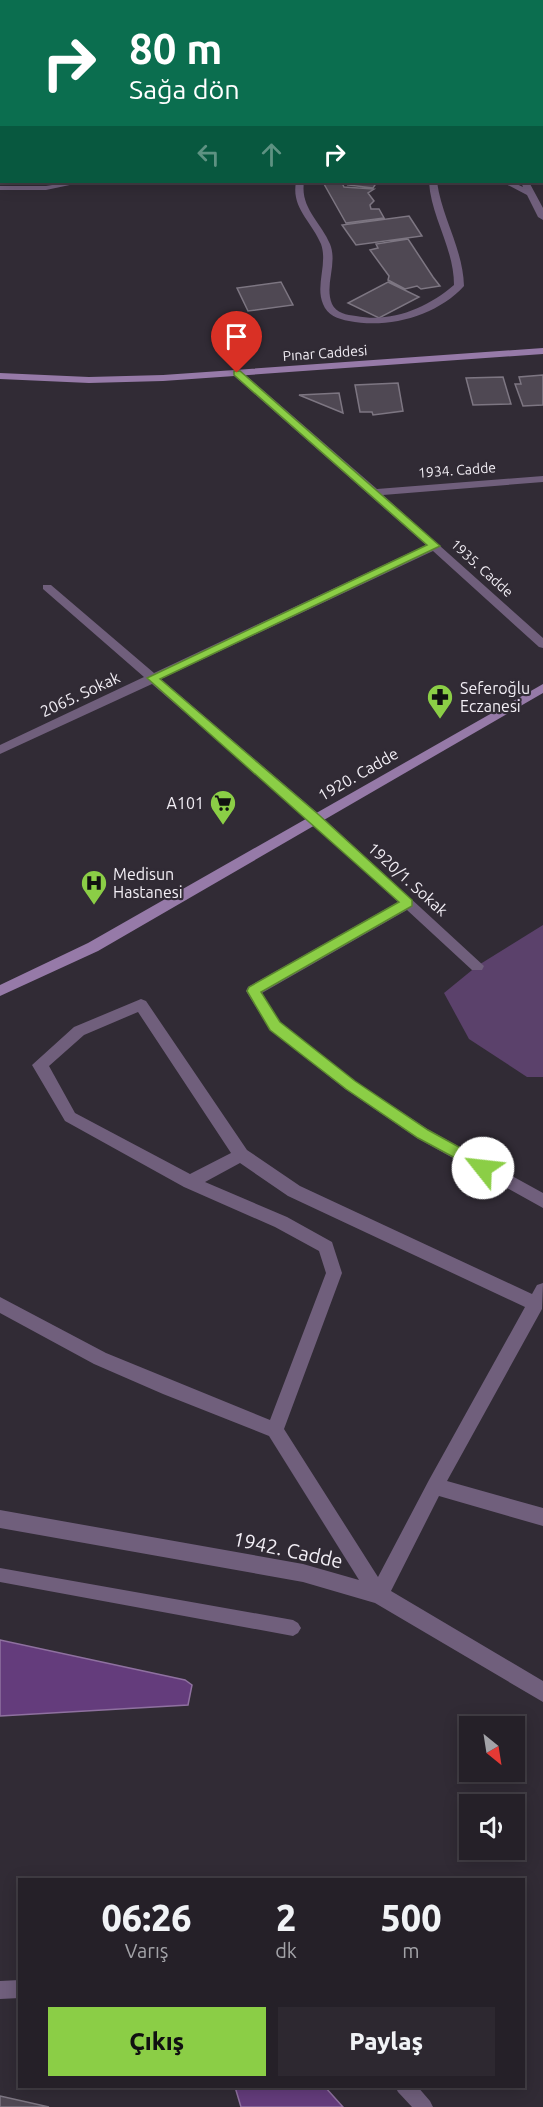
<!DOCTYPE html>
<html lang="tr">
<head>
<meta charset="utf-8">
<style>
  :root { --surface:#252028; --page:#2d2830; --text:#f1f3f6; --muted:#a3a3a8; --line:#423e45; --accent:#8bce46 }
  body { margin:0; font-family:Ubuntu,sans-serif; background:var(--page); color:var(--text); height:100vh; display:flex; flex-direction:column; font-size:22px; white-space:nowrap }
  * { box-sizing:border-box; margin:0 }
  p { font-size:20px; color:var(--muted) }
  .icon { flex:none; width:33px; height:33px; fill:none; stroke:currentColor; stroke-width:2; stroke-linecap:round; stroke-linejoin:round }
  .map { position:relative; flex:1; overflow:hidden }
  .drawer { position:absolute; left:18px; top:1878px; width:507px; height:210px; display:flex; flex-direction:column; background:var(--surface); border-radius:0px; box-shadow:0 3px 15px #0003,0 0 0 2px var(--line) }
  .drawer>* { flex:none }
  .top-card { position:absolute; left:0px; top:0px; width:543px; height:183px; box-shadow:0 3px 15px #0003,0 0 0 2px var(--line); background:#0b6e4f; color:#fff; overflow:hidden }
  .needle { width:39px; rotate:150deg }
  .fabs { position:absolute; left:459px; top:1716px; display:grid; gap:12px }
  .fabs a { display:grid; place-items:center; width:66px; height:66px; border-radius:0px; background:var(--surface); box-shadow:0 3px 15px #0003,0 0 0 2px var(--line); font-size:30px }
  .pin { position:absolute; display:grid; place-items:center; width:51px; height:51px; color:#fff; margin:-62px -26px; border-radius:50% 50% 50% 0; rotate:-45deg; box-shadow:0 0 6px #0007 }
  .pin .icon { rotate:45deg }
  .me { position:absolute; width:66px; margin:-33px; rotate:299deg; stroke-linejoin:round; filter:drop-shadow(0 0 4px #0008) }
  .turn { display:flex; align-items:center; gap:21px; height:126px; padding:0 30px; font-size:27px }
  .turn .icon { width:78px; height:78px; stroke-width:2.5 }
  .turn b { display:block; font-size:42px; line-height:51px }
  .lanes { display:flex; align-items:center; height:57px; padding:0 30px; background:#0003; justify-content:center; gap:30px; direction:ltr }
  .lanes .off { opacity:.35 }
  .eta { display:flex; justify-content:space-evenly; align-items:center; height:102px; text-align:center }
  .eta b { font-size:36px; font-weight:800; line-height:42px }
  .primary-button { display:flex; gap:12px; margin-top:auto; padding:12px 30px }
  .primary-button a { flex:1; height:69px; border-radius:0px; background:var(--accent); color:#111; font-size:24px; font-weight:800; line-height:69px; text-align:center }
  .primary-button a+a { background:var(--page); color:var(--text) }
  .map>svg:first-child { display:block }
  .green { fill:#5b416b }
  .water { fill:#643c7c; stroke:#8f71a0; stroke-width:1.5 }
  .building { fill:#4f4853; stroke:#7d7682; stroke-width:1.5 }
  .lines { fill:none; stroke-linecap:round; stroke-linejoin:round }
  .lane { fill:#705f7c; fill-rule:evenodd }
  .street { fill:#705f7c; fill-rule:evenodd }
  .secondary { fill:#967aa8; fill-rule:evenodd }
  .route { fill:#8bce46; stroke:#5a862e; stroke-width:1.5 }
  .labels { text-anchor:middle; stroke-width:4.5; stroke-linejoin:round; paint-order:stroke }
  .far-street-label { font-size:14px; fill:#f2eef5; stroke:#312b35 }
  .poi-label { font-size:16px; fill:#f2eef5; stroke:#312b35; text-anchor:start }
  .street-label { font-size:16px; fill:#f2eef5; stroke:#312b35 }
  .near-street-label { font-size:20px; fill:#f2eef5; stroke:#312b35 }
</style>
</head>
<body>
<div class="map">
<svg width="543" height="2107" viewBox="0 0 543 2107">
  <rect width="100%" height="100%" fill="#312b35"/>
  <!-- green -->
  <path class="green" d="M543,925v152h-16l-58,-38 -25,-46 33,-27z"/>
  <!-- water -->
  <path class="water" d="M0,1640l185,40 7,5 -4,20 -188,11z
    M235,2087h90l18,20h-102z"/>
  <!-- building -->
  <path class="building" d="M350,182h27l-4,6 -25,-3z
    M342,183l2,4 30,2 -6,4 6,8 -4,4 1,4h8l5,9 -38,5 -22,-39z
    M409,216l13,20 -66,9 -14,-20z
    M408,239l25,38 7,9 -19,3 -4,-3 -12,3 -17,-9 1,-4 -19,-26 8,-2 -2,-4z
    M281,282l12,23 -45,6 -11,-23z
    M388,282l31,15 -40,21 -31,-15z
    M543,375v30l-20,1 -8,-22h6l-2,-7z
    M503,377l8,27 -38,1 -7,-27z
    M398,383l5,28 -30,4 -1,-3h-12l-5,-27z
    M339,393l4,20 -44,-18z
    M0,2096l49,11h-49z"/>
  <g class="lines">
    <!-- lane -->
    <path class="lane" d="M0,0h4l2,2 -5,1z
      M0,40l2,1v4l-2,-1z
      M542,67h1v4h-1z
      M0,124h2v4h-2z
      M542,128h1v7h-1z
      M0,158h2v4h-2z
      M71,182h13l-38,8h-46v-4h46z
      M0,1568l293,52 5,3 3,5 -3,5 -5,3 -293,-54z
      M20,1980v18l-20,1v-18z
      M395,2086h22l13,15 3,6h-21l-14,-15z"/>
    <!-- street -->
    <path class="street" d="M413,0h8v2h-7z
      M524,0h8l1,2h-8z
      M542,8h1v4h-1z
      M542,56h1v4h-1z
      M296,182h8c-4,26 17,40 26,62 8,20 -6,41 2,60 4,9 15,11 24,12 36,7 71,-8 98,-31 0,-37 -23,-68 -25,-103h8c5,36 26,67 27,104 -27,30 -76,43 -115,35 -11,-2 -22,-6 -26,-17 -8,-19 5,-40 -2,-60 -9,-22 -30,-36 -25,-62z
      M502,182h10l11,5 -2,-5h8l14,26v12l-5,-3 -11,-22z
      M233,371h8l136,118 166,-13v6l-160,13 160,143v10l-4,-1 -106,-96 -272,128 159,136 164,151 -2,4h-10l-65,-60 -145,83 18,29 75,59 74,49 114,63v15l-126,-70 -72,-49 -75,-59 -24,-39 2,-4 150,-85 -88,-81 -158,-137 -152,70v-9l144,-68 -101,-88v-4h8l103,88 272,-128 -193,-170z
      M141,999l5,2 101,149 53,36 232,108 5,-9 6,-2 -1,26 -95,172 96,27v18l-104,-30 -48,95 152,90v21l-168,-99 -72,-21 -303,-54v-18l303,54 56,16 -90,-144 -106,-42 -69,-30 -94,-51v-16l106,56 164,67 56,-147 -7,-22 -44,-24 -91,-40 -119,-66 -33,-56 42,-38zM138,1012l93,141 -41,21 -115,-61 -26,-47 35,-31zM240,1163l48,33 237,111 -96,173 -51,97 -94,-148 58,-156 -10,-31 -45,-25 -82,-35z"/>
    <!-- secondary -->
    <path class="secondary" d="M543,348v6l-380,27 -74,2 -89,-4v-6l89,4 74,-2z
      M543,684v9l-445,258 -98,45v-11l88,-42z"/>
  </g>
  <!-- route -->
  <path class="route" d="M234,371h6l200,175 -280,133 159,136 93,85v6l-151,86 19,30 75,59 73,49 60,33 2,5 -2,4 -5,1 -65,-35 -72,-49 -76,-59 -23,-39 2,-4 150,-85 -252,-224 280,-133 -193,-170z"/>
  <!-- icons -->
  <defs>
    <g id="pharmacy-pin" transform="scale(1.35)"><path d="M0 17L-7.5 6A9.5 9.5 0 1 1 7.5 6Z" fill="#8bce46" stroke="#312b35"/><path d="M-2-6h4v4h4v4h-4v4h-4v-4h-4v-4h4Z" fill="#111"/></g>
    <g id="supermarket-pin" transform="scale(1.35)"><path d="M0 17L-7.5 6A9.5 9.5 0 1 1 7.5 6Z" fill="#8bce46" stroke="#312b35"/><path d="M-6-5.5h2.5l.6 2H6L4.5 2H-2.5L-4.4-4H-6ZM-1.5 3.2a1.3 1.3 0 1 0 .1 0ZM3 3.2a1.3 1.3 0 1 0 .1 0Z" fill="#111"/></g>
    <g id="hospital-pin" transform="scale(1.35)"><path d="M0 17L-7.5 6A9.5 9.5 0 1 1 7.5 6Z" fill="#8bce46" stroke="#312b35"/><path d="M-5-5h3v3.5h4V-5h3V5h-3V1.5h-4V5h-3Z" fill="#111"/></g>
  </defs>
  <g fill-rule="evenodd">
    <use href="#pharmacy-pin" x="440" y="697"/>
    <use href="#supermarket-pin" x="223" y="803"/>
    <use href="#hospital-pin" x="94" y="883"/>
  </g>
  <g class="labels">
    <!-- far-street labels -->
    <g class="far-street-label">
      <text transform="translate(325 353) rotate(-4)" y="5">Pınar Caddesi</text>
      <text transform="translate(457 470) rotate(-4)" y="5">1934. Cadde</text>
      <text transform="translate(482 568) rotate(42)" y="5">1935. Cadde</text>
    </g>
    <!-- poi labels -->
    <g class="poi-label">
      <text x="460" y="694">Seferoğlu<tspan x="460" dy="18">Eczanesi</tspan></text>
      <text x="204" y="809" text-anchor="end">A101</text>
      <text x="113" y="880">Medisun<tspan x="113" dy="18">Hastanesi</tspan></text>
    </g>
    <!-- street labels -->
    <g class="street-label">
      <text transform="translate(80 694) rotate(-25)" y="6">2065. Sokak</text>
      <text transform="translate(358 774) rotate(-30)" y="6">1920. Cadde</text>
      <text transform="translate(408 879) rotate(42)" y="6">1920/1. Sokak</text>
    </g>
    <!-- near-street labels -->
    <g class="near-street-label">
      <text transform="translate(288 1550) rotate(12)" y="7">1942. Cadde</text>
    </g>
  </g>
</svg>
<div class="fabs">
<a><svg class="needle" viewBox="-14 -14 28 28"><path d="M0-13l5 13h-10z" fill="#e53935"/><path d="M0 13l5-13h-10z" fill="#a3a3a8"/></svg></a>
<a><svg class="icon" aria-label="sound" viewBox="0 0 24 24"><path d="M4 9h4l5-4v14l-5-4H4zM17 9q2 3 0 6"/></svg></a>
</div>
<div class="pin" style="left:237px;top:373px;background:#d93025"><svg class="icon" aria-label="arrive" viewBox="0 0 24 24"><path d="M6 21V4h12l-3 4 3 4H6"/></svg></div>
<svg class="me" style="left:483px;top:1168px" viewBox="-20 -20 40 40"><circle r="19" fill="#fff"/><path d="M0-13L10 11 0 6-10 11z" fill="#8bce46"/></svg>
<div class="top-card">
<div class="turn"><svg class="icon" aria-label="right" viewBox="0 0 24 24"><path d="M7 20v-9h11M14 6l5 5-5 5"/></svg><div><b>80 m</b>Sağa dön</div></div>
<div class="lanes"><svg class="icon off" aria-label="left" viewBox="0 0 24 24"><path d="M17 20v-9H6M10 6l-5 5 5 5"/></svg><svg class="icon off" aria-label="ahead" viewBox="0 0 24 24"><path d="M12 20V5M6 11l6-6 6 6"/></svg><svg class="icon" aria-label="right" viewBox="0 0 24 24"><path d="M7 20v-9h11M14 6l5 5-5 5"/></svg></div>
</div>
<section class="drawer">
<div class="eta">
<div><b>06:26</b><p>Varış</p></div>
<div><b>2</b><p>dk</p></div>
<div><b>500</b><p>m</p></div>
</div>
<div class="primary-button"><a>Çıkış</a><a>Paylaş</a></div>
</section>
</div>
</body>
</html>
